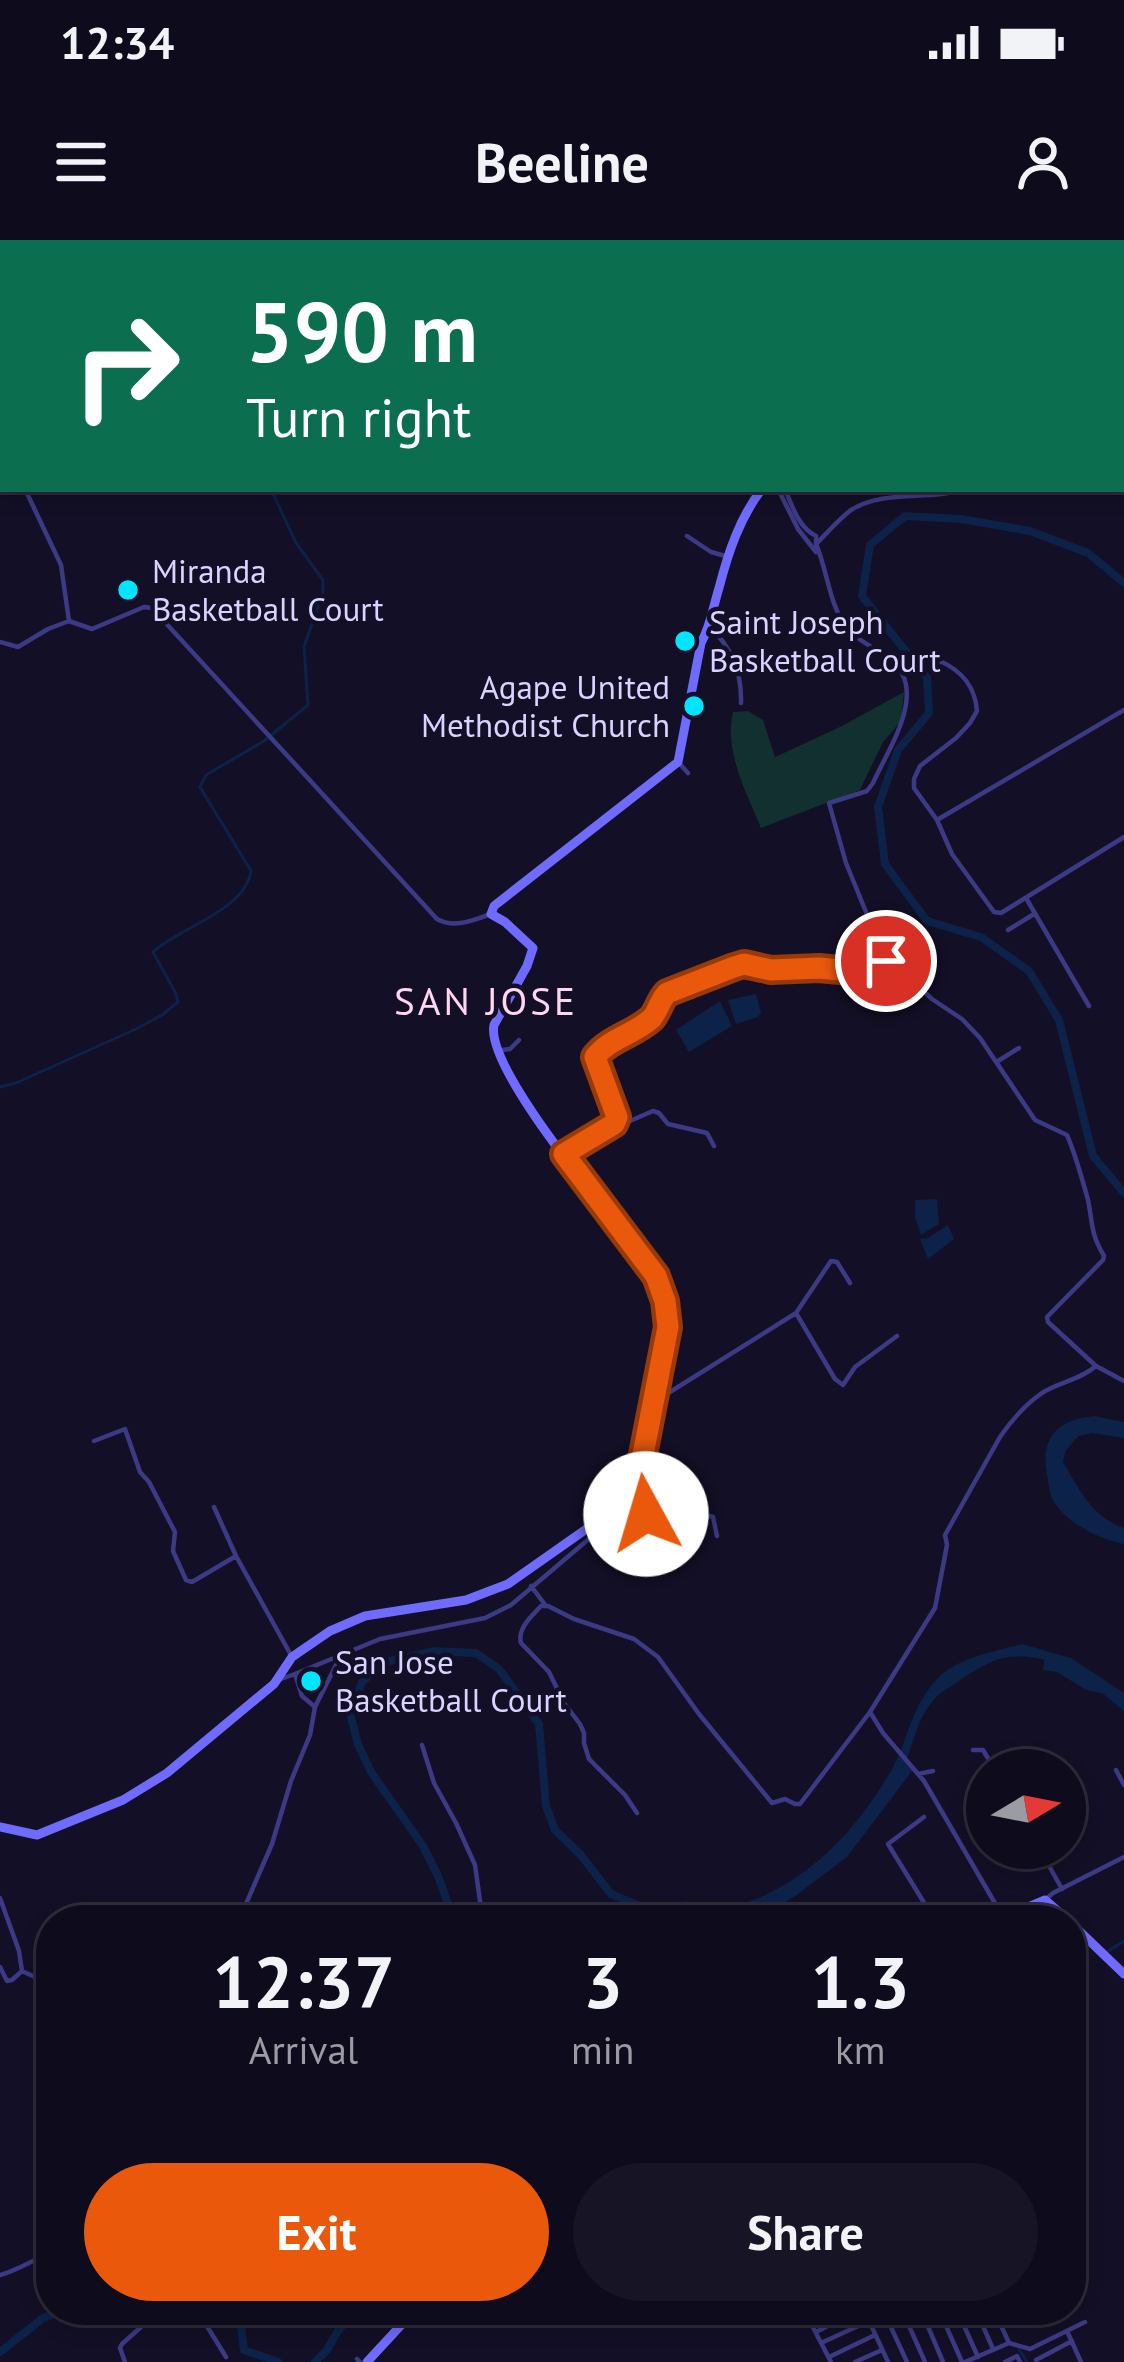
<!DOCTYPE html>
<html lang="en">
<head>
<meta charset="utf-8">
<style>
  :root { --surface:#0e0b1c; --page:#171425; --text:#f1f3f6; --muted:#9b9ba3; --line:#2e2b3b; --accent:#ea580c }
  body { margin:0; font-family:"PT Sans",sans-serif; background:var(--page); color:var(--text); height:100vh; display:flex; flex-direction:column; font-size:45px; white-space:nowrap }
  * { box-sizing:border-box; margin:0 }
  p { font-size:39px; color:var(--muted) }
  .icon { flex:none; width:66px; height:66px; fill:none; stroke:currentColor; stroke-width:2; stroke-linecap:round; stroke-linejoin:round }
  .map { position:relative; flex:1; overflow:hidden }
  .details { position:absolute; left:36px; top:1665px; width:1050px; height:420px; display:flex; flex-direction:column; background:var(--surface); border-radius:48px; box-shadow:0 6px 18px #0003,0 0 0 3px var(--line) }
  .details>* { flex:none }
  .guide { position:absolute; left:0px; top:0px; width:1125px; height:252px; box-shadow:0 6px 18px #0003,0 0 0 3px var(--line); background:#0b6e4f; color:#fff; overflow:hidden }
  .needle { width:78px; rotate:80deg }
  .controls { position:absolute; left:966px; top:1509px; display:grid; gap:24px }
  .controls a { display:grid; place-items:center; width:120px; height:120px; border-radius:50%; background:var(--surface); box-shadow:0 6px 18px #0003,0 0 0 3px var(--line); font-size:60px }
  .pin { position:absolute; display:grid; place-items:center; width:102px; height:102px; color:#fff; margin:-51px; border:6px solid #fff; border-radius:50%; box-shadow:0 3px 12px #0007 }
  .me { position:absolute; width:132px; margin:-66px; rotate:354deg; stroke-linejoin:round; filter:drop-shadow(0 0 9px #0008) }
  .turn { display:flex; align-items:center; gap:42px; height:252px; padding:0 48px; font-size:54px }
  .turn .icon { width:156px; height:156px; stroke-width:2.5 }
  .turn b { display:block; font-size:84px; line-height:102px }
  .eta { display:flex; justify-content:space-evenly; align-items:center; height:204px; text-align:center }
  .eta b { font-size:72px; font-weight:600; line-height:84px }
  .button { display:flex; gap:24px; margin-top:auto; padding:24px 48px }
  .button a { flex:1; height:138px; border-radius:72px; background:var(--accent); color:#fff; font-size:48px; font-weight:600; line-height:138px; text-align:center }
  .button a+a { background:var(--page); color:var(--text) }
  .status { display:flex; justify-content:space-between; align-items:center; height:84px; padding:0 60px; background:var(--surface); direction:ltr }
  .status svg { height:33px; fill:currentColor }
  header { display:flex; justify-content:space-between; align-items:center; height:156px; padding:0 48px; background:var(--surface); font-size:54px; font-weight:600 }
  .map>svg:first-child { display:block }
  .green { fill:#12302f }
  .water { fill:#0c2248 }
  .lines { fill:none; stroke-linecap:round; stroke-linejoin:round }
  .stream { stroke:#0c2248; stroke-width:3 }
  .river { stroke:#0c2248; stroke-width:8 }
  .street { stroke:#3d3a85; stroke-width:4.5 }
  .secondary { stroke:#6f6bff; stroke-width:9 }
  .route-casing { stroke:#983908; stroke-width:30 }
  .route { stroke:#ea580c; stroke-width:21 }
  .poi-dot { fill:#00e5ff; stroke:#130f26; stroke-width:4.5 }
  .labels { text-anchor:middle; stroke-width:9; stroke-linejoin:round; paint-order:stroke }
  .poi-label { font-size:33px; fill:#d9d4ff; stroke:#130f26; text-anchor:start }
  .quarter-label { font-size:39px; letter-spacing:3px; fill:#ffd6f0; stroke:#130f26 }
</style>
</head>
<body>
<div class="status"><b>12:34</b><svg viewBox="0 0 49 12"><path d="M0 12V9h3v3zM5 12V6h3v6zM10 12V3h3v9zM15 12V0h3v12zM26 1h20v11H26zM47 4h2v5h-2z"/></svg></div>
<header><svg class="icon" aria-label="menu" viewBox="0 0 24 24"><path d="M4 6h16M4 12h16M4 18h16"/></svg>Beeline<svg class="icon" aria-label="person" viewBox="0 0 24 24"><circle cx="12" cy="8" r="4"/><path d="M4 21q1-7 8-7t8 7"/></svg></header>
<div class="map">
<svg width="1124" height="2122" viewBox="0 0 1124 2122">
  <rect width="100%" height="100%" fill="#130f26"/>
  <!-- green -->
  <path class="green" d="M904,452l-3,29 -18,21 -23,48 -99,38c-15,-37 -37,-76 -28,-116l15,-1 15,9 12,37 65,-30z"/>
  <!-- water -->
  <path class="water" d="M756,754l5,19 -3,4 -22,7 -8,-24z
    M720,761l12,25 -43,26 -13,-22z
    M937,959l2,25 -18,11 -6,-18v-17z
    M948,985l6,14 -26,20 -8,-20 8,-1z
    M1094,1176l30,6v16l-32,-5 -14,3 -13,16 -2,10c16,27 29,55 61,66v16c-27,-6 -57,-20 -72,-45 -1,-2 -4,-16 -4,-19 -9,-40 6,-60 46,-64z
    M1022,1404l49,14 53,35v18l-22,-18 -16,-3 -29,-18 -14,-2 2,-14 -15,-4 -35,2 -65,43 -15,29 -12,32 12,9 -68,90 -49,37 -40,26h-77l5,-19c11,3 25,9 36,9 7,1 19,-5 26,-8 64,-23 113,-77 145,-135 16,-30 20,-64 45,-89 19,-20 58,-27 84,-34z"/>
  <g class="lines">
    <!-- stream -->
    <path class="stream" d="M178,0l1,3
      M0,847l16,-4 120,-54 26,-14 16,-13 -3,-10 -22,-40c27,-25 92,-41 98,-81l-51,-84 6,-12 58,-34 44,-36 -4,-58 19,-55v-12l-27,-37 -25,-54
      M1107,1712l17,-11
      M1019,2109l8,13"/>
    <!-- river -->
    <path class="river" d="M1124,343l-36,-30 -58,-22 -69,-12 -56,-3 -35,29 -8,51 65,82 2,35 -31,37 -20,57 7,57 42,57 54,16 48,34 30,49 34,136 31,37
      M901,1524c8,-22 14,-51 31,-68 6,-7 15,-12 23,-17 33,-24 54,-33 95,-22
      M454,1680l-16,-44 -15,-30 -52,-74 -13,-28 -8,-30 12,-32 23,-20 50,-11 41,2 23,16 40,55 7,82 9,24 25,24 31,40 62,26
      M239,2070l5,40 34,12
      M0,2112l43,-34 23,-8
      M315,2122l12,-12 10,-18 22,-22"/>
    <!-- street -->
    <path class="street" d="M59,3l2,-3
      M0,126l3,-8
      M1122,168l2,-1
      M0,202l3,6
      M25,249l36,76 8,56 23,8 52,-22 8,1 285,311c18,10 36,1 54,-5
      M778,249l20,40 18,23
      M785,249c7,17 14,39 31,47v8c11,26 13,57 28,80 9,15 30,23 44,33 43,32 1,90 -15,126l-6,8 -38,12 17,60 40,98
      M687,296l24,16 18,5
      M816,304c11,-11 22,-24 35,-34 33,-21 78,-9 114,-21
      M710,387c22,21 32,46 31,76
      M0,402l18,5 30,-18 21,-8
      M932,426l8,-5c22,10 35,25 37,50l-7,12 -14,15 -36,28 -6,13v9l23,32 15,34 42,58 7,1 123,-76
      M678,522l10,11
      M937,580l187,-110
      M1026,658l63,108
      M1008,690l26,-16
      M502,810l8,-1 9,-9
      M998,821l21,-13
      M614,884l3,-7 -22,-61c15,-18 40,-22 57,-38 6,-7 8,-18 15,-25l77,-29 27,6 48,-2 32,3 40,-10 41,38 30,20 18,19 55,82 32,15c9,21 15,43 21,65 5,24 2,32 16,56l-1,4 -56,57 1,5 48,44 28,15
      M566,913l48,-29h9l30,-13 6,2 9,11 39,9 7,13
      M796,1073l39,66 8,6 12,-18 42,-31
      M662,1157l134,-84 35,-52 6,1 13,21
      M94,1201l31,-12 15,43 9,10 26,50 -2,19 13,29 6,2 44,-26
      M633,1255l8,9 11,28
      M214,1267l22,49 56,101
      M599,1310c16,-6 32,-14 50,-18 22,-5 39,-7 61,-16l3,1 4,19
      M531,1346l15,20
      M295,1434l85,-35 105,-21 26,-13 112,-95c6,-7 13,-15 17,-23 11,-20 25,-83 20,-103
      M315,1467l24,-48
      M422,1505l12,38 22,40 19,42 5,36 6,19
      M973,1510h10l12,20
      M1116,1530l8,15
      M918,1534l15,-3
      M637,1573l-12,-18 -36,-36 -5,-16v-10l-4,-9 -16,-21 -15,-31 -28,-29c-4,-15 11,-27 20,-37h7l26,13 60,20 24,18 41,57 73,89 13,-4 10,5h5l70,-92
      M924,1577l-36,27 46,75 13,-6 5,7
      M1039,1608l23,41
      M0,1658l19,53 3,20
      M1045,1660l8,-7 71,-36
      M247,1667l5,13
      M1003,1677l-79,-136 -41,-48 -13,-21 65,-104 12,-63 -2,-10 55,-98c11,-16 26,-33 42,-44 17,-11 38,-13 54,-27
      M239,1680l33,-76 19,-63 19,-46 5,-28 -13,-11 -7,-22 -14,5
      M0,1727l7,14 5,-1 10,-9 17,8 12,9
      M0,2035c19,-5 32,-15 51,-22
      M197,2070l29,47
      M804,2070l27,52
      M864,2070l24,52
      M883,2070l24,52
      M902,2070l23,52
      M921,2070l22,52
      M939,2070l23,52
      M957,2070l21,47
      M976,2070l17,39
      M994,2070l15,33 21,6 55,-27
      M809,2080l20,-10
      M1067,2091l14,31
      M816,2092l43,-22
      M821,2103l48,-22
      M829,2117l46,-22
      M357,2119l3,3
      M1036,2120l36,-19
      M125,2122l-5,-14 2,-4 38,-34
      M855,2122l27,-12
      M965,2122l44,-19
      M1005,2122l12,-6 3,6"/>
    <!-- secondary -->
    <path class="secondary" d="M1033,3l5,-3
      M0,1587l37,8 86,-35 44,-27 107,-89 18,-27 38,-26 35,-15 101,-16 42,-16 104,-73 28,-41 28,-143 -3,-26 -9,-25c-31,-45 -172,-205 -162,-251l33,-59 6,-18 -28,-26 -14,-8 3,-8 184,-144 23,-119c10,-18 12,-36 18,-55 9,-35 21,-71 43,-99
      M997,1680l48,-20 23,20
      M1071,1683l53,51
      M367,2122l48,-52"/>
  </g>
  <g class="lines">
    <!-- route casing -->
    <g class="route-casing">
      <path id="route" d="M646,1274l-5,-10 -13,-14 12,-20 28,-143 -3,-26 -9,-25 -92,-122 50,-30 3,-7 -22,-60c15,-19 40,-23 57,-39 6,-7 8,-18 15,-25l67,-26 10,-3 27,6 48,-2 32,3 35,-10"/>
    </g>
    <!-- route -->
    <use href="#route" class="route"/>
  </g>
  <!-- markers -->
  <g class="poi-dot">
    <circle cx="128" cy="350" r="12"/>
    <circle cx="685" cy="401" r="12"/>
    <circle cx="694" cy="466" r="12"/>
    <circle cx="311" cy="1441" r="12"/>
  </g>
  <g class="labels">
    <!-- poi labels -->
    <g class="poi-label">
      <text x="152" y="343">Miranda<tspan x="152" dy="38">Basketball Court</tspan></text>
      <text x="709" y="394">Saint Joseph<tspan x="709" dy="38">Basketball Court</tspan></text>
      <text x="670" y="459" text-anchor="end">Agape United<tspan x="670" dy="38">Methodist Church</tspan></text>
      <text x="335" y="1434">San Jose<tspan x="335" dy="38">Basketball Court</tspan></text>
    </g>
    <!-- quarter labels -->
    <g class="quarter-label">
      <text x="486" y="775">SAN JOSE</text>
    </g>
  </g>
</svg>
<div class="controls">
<a><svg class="needle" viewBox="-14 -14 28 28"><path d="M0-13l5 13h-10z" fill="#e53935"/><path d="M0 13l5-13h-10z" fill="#9b9ba3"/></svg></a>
</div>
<div class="pin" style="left:886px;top:721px;background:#d93025"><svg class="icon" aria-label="arrive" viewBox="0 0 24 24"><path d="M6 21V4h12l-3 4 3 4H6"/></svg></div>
<svg class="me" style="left:646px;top:1274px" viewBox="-20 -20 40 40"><circle r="19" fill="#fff"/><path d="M0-13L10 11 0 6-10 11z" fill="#ea580c"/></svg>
<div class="guide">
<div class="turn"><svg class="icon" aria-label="right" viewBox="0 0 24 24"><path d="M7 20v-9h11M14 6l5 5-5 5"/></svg><div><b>590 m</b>Turn right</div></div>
</div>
<section class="details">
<div class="eta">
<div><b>12:37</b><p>Arrival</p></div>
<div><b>3</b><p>min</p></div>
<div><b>1.3</b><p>km</p></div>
</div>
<div class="button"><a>Exit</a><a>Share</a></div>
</section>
</div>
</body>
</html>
